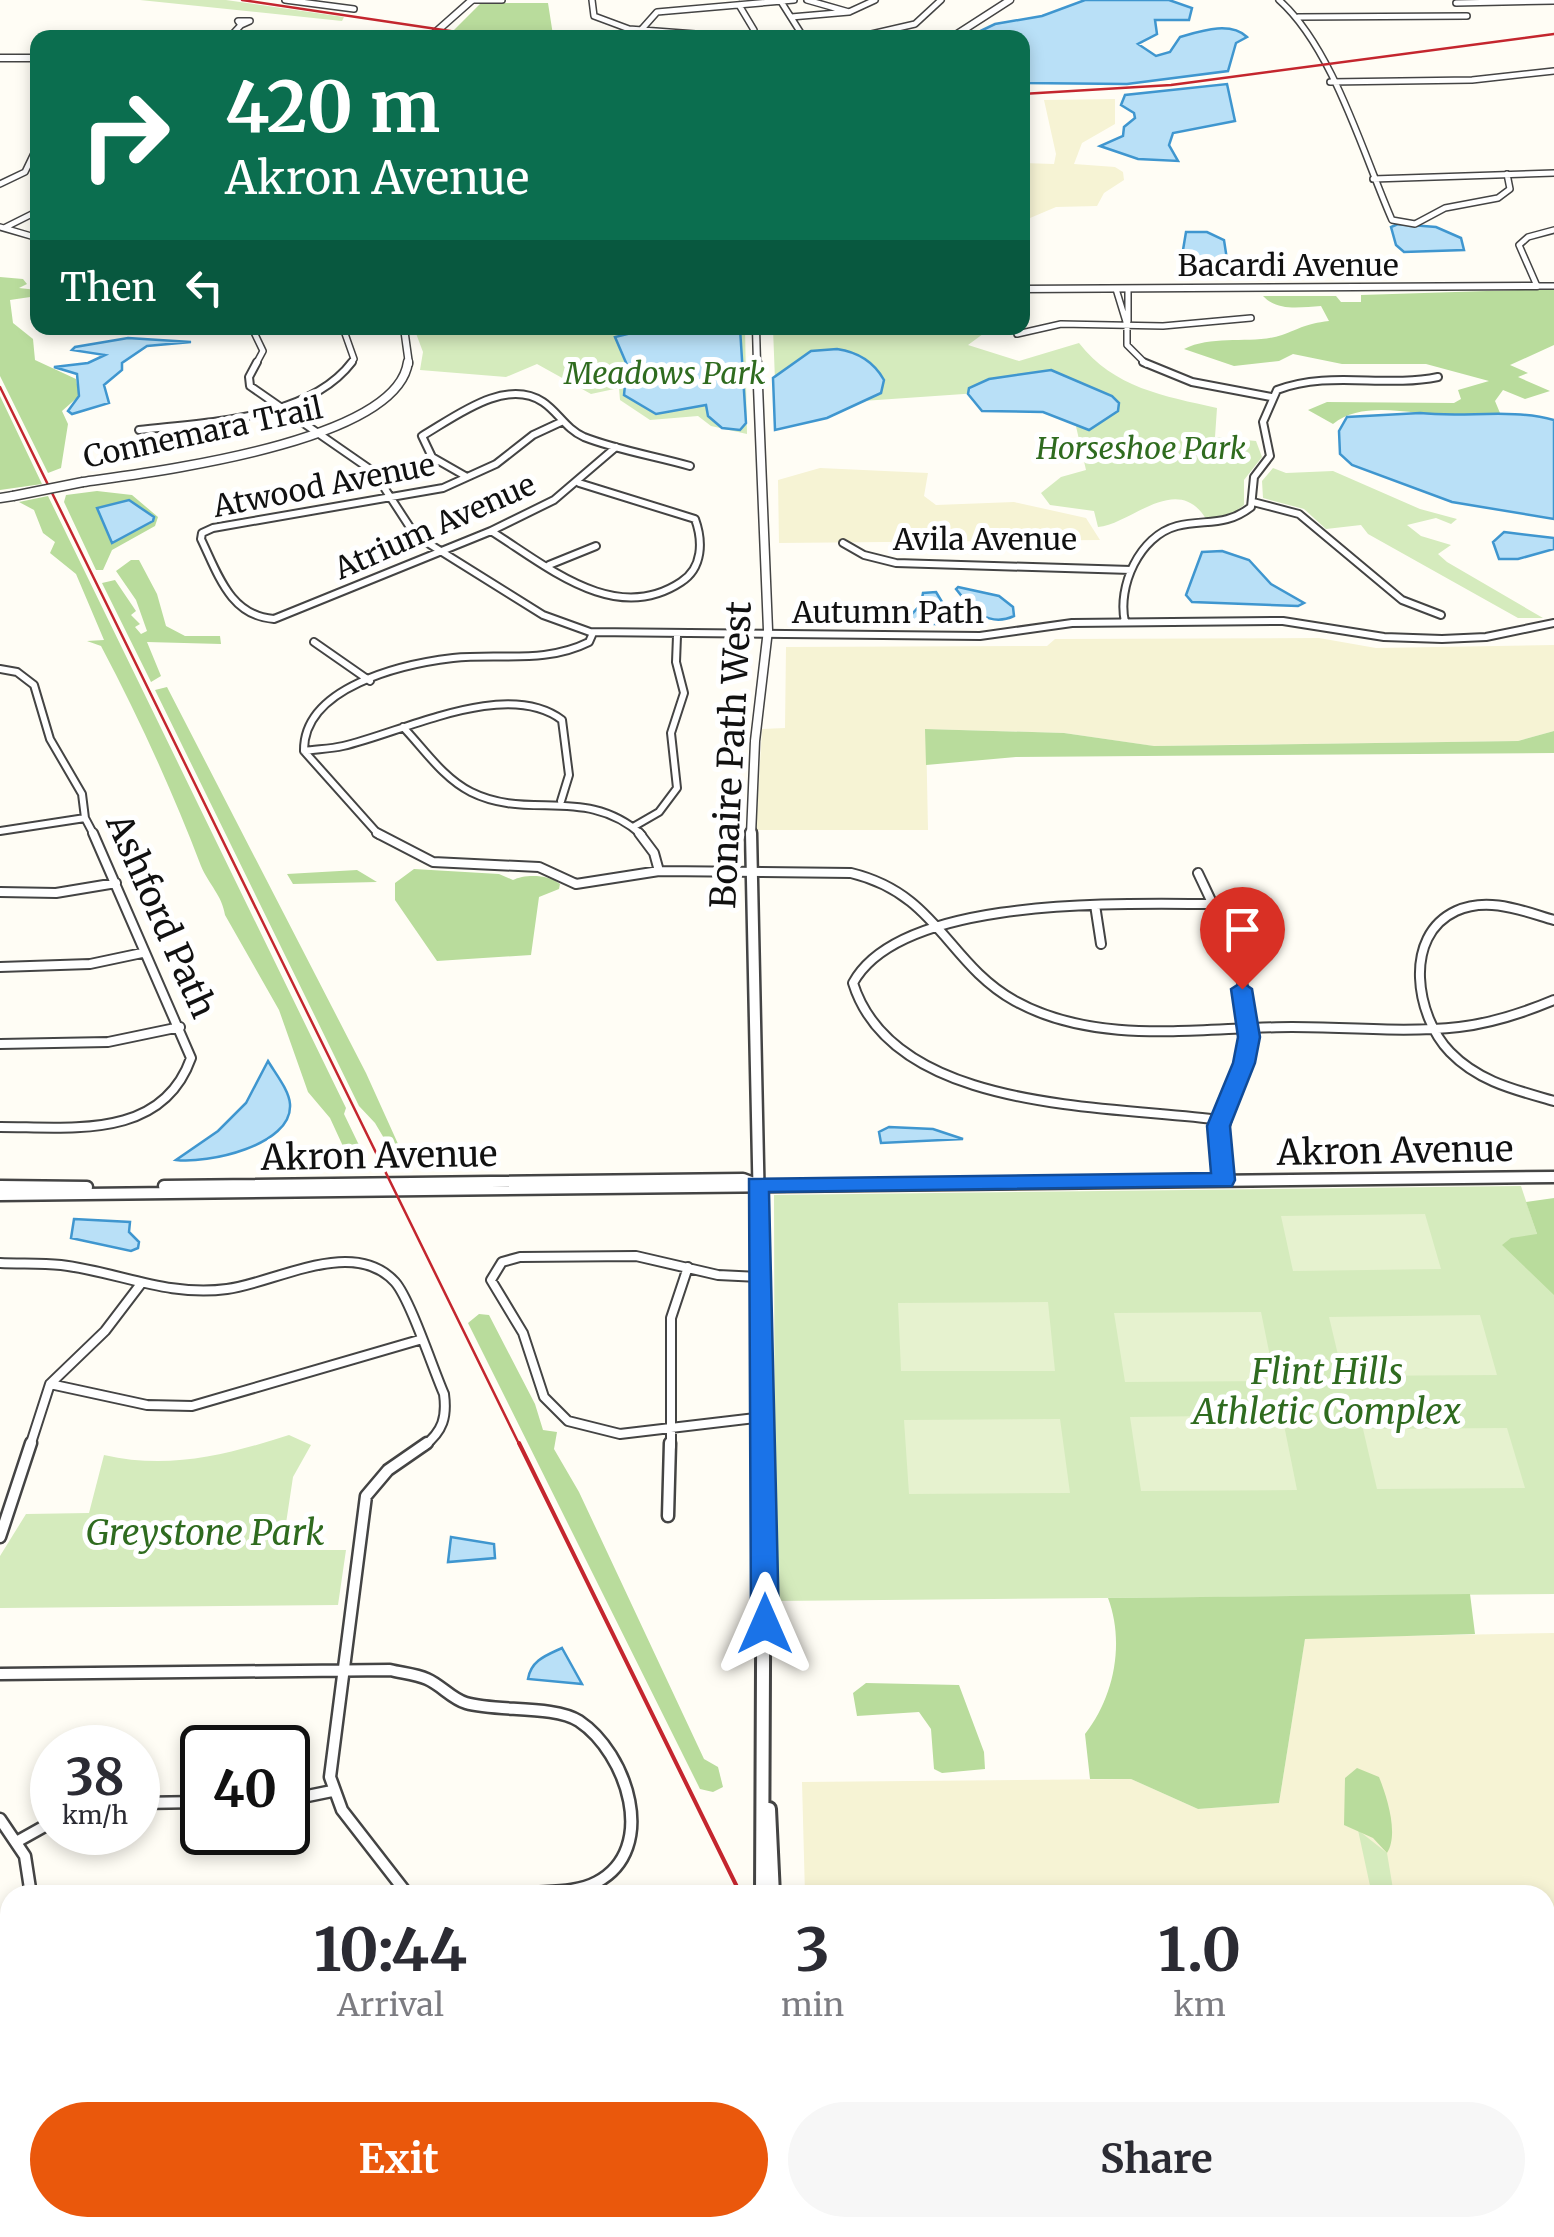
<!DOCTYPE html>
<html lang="en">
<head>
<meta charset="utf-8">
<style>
  :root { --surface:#fff; --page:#f7f7f7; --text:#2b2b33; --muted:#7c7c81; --accent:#ea580c }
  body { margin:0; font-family:Merriweather,serif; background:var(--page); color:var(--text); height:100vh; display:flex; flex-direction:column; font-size:38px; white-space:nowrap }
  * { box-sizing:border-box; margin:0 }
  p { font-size:32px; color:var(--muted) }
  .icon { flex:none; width:55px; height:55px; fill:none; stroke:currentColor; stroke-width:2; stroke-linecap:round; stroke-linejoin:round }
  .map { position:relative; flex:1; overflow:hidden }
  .panel { position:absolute; left:0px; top:1885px; width:1555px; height:352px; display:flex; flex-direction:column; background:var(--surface); border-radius:30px 30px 0 0; box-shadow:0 5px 15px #0003 }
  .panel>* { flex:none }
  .guide { position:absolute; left:30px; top:30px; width:1000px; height:305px; border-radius:20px; box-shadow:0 5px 15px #0003; background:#0b6e4f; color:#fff; overflow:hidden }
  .speed { position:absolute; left:30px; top:1725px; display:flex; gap:20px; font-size:50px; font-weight:700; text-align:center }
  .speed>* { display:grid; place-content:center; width:130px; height:130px; border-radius:50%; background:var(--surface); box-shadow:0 5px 15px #0003; line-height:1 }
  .speed small { font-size:25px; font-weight:400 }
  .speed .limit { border:5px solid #111; border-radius:15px; background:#fff; color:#111 }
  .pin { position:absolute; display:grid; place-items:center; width:85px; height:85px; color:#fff; margin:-102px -42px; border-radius:50% 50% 50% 0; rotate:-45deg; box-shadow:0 0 10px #0007 }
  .pin .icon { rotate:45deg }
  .me { position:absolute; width:110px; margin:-55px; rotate:0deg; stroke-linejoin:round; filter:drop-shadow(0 0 8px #0008) }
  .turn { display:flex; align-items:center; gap:35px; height:210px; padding:0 30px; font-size:45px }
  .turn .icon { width:130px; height:130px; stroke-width:2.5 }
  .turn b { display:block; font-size:70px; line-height:85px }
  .then { display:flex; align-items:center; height:95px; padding:0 30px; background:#0003; gap:20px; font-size:38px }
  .eta { display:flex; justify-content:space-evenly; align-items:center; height:170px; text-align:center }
  .eta b { font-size:60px; font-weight:700; line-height:70px }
  .button { display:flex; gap:20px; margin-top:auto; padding:20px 30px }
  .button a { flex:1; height:115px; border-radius:60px; background:var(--accent); color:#fff; font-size:40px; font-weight:700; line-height:115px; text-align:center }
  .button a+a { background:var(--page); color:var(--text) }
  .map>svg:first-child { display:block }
  .farmland { fill:#f6f3d4 }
  .green { fill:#d5ebbd }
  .forest { fill:#b9dc9c }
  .pitch { fill:#e6f2cf }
  .water { fill:#b9e0f7; stroke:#3f96cf; stroke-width:2.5 }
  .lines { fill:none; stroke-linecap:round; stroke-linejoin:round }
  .minor-far3-casing { stroke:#444; stroke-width:8 }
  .minor-far2-casing { stroke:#444; stroke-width:10 }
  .minor-far1-casing { stroke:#444; stroke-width:12 }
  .minor-casing { stroke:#444; stroke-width:15 }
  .tertiary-far3-casing { stroke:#444; stroke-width:9 }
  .tertiary-far2-casing { stroke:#444; stroke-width:11 }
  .tertiary-far1-casing { stroke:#444; stroke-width:15 }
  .tertiary-casing { stroke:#444; stroke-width:18 }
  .minor-far3 { stroke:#fff; stroke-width:5 }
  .minor-far2 { stroke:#fff; stroke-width:6 }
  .minor-far1 { stroke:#fff; stroke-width:8 }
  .minor { stroke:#fff; stroke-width:10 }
  .tertiary-far3 { stroke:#fff; stroke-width:6 }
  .tertiary-far2 { stroke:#fff; stroke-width:8 }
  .tertiary-far1 { stroke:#fff; stroke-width:10 }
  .tertiary { stroke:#fff; stroke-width:12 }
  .rail-far1 { stroke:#c4262e; stroke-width:2.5 }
  .rail { stroke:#c4262e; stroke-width:4 }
  .tertiary-bridge-casing { stroke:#444; stroke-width:11; stroke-linecap:butt }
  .tertiary-bridge { stroke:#fff; stroke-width:8 }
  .route { fill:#1a73e8; stroke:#114b97; stroke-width:2.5 }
  .labels { text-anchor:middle; stroke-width:10; stroke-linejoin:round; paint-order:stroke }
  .far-street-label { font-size:30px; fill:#111; stroke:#fff }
  .far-park-label { font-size:30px; font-style:italic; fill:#2f6b1f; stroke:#fff }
  .street-label { font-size:35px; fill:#111; stroke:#fff }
  .park-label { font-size:35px; font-style:italic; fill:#2f6b1f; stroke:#fff }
</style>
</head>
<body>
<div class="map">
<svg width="1554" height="2237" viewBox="0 0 1554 2237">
  <rect width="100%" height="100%" fill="#fffdf5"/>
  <!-- farmland -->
  <path class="farmland" d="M1115,99v25l-33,19 -8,21 41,3 8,5 1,8 -20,13 -7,13 -41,1 -33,14v-58l31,1 2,-10 -12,-54z
    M820,468l108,5 -4,23 12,9 78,-3 72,16 14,22 -321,3 -1,-63z
    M1319,638l57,10 178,-3v86l-36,10 -365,5 -89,-13 -138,-4 2,101h-172l6,-101 23,-1 1,-81 261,-1 8,-7z
    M1554,1633v604h-557l-4,-9h552v-333h-740l-3,-113 329,-3 67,30 81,-6 26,-165z
    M0,2223h10v5h742v9h-752z"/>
  <!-- green -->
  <path class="green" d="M140,0h86l118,17 -2,4z
    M414,328h331l2,106 -36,-8 -13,-10 -48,4 -30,-20 -1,-12 -28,6 -54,-30 -31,13 -86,-7 3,-18z
    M773,328h231l-2,5 -15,-2 -19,14 51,16 60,-18c35,45 85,53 138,65l-2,29 41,4 6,16 -18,23v25l-12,9 -26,5c-29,-48 -76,6 -108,8l-4,-16 -44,-6 -9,-12 20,-16 25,-7 -19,-83 -291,20z
    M1273,468l13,5 47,-2 87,38 37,10 -6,5 -15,-6 -29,7 14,11 30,9 -13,9 9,8 96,56h-25l-150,-84 -7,-9 -35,4 -22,-20 -41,-11 -1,-17z
    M1521,1186l33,99v309l-779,7 -1,-406z
    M289,1435l22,10 -18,32 -11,73h64l-8,55 -338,3v-52l26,-42 63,-1 15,-58c65,15 123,0 185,-20z
    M1358,1830l29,23 7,42h-22z"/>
  <!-- forest -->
  <path class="forest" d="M481,3h67l5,32 21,2 -69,1 -51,-8z
    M0,277l23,2 4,5 -8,4 18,2v6l-27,4 3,23 20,16 2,21 41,19 3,17 -17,15 6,13 -7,44 -13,5 -48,-97z
    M1554,289v56l-44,20 18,8 -10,4 32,14 -25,8 -22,-9 -8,11 5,12c-16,2 -32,5 -48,4 -36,-2 -88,-18 -119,7l-25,-14 19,-8 127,1 7,-4 -3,-9 31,-9 -63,-17h-84l-49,-10 -14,7 -45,5 -50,-17c30,-15 67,-4 98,-14 20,-7 22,-11 47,-14l-8,-15c-20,1 -43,6 -58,-10h73l5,6h20v-7z
    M0,396l42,88 -42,6z
    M97,491l35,4 26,22 -3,9 -43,24 -9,20h-7l-32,-68 2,-7z
    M48,496l298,612 -2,6 26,54h-17l-23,-50 -22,-26 -29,-82 -54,-95c-3,-20 -16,-30 -24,-49 -29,-76 -62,-148 -100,-220l-14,-5 17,-1 -28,-66 -26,-21 5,-11 -12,-9 -9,-23 -15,-8z
    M131,560h8l18,34 9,32 19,10h35l1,8 -74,-2 14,34 -10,6 -49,-99 13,-3 21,31 -5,4 9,9 -5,3 6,7 6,-3 -11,-31 -20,-29z
    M167,687l199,386 42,93 -7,1 -26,-44 -16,-17 -204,-416z
    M925,729l139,4 90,13 364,-5 36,-10v22l-538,4 -90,8z
    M414,869l85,5 14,6c11,-6 36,-6 47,4l-1,5 -20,8 -8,58 -94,6 -42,-61v-17z
    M357,870l20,12 -84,2 -6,-10z
    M1554,1198v97l-52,-50 9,-7 26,-4 -11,-32z
    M479,1314l10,1 46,89 8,26 14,2 -3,17 25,43 125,267 14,8 5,20 -10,5 -13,-3 -232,-466z
    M1470,1594l5,40 -170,5 -26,164 -81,6 -67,-30h-41l-5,-45c29,-37 40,-91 23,-136z
    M866,1683l93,2 25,67 1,17 -43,4 -8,-4 -3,-40 -12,-17 -62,4 -4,-23z
    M1357,1768l22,9c8,20 20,57 8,76l-14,-15 -29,-13 1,-47z"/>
  <!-- pitch -->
  <path class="pitch" d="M1425,1214l16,55 -148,2 -12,-55z
    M1048,1302l7,69h-154l-3,-68z
    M1261,1312l14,69 -150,1 -11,-69z
    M1480,1315l17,60 -154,1 -14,-59z
    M1282,1415l15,75 -156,1 -11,-74z
    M1060,1419l10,74 -161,1 -5,-74z
    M1507,1428l18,60 -148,1 -14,-60z"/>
  <!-- water -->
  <path class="water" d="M1085,0h84l23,8 -3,12h-34l2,14 -19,10 18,12 14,-4 10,-15c21,-6 50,-16 67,0l-11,6 -8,28 -101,13 -104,-1 -1,-45 -54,-1 27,-13 47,-8z
    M1227,84l8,37 -62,12 -4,12 9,16 -40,-2 -38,-13 23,-10 1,-9 11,-9 -1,-5 -13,-8 4,-10z
    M1398,224l38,3 25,11 3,12 -60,2 -8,-7 -5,-18z
    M1186,232h21l17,8 4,26 -27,2 -20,-6z
    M652,328h88l6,95 -6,7 -18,-2 -14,-12 -2,-11 -50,9 -32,-19 3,-30 -12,-28z
    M128,338l63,4 -44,4 -25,17v7l-18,15 5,18 -37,11 -4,-3 11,-15 -2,-22 -23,-7 34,-4 17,-8 -33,-5 3,-3z
    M837,349c21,3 37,13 47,31l-3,13 -54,25 -52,12 -2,-52 38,-27z
    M1051,370l61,26 7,7 -1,8 -29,19 -46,-18 -61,-1 -14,-17 1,-6 20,-9z
    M1420,413c45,5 91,-5 134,7v99l-102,-17 -100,-37 -12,-11 -1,-23 8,-14z
    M129,500l25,17 -1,4 -41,22 -15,-35z
    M1504,532l50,6v11l-36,10h-19l-6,-17z
    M1222,551l27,9 22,24 33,19 -6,3 -106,-4 -6,-7 16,-43z
    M958,587l41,9 14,11 1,9c-26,12 -43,-7 -58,-27z
    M936,592l12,20 16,13 -60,-2 17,-19 2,-11z
    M268,1061c7,12 21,29 22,43 3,42 -84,60 -114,56l42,-29 28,-28z
    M889,1127l44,2 30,10 -82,4 -2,-11z
    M74,1219l56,3 -1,10 10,10 -1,6 -7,3 -60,-13z
    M451,1537l43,7 1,14 -47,4z
    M562,1648l20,36 -54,-5c3,-19 19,-24 34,-31z"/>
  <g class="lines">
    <!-- minor-far3 casing -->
    <g class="minor-far3-casing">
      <path id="minor-far3" d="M285,0l69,9
        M472,0h30
        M592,0l2,16 35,13 120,9
        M780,0l24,38
        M807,0l42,12
        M1279,0c54,48 84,154 113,220l23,4 30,-16 53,-10 12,-9 -3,-15
        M1456,3l98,-2
        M739,5l15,25 -1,8
        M791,17l58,-5 26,-12
        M1298,17l169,-1
        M238,21h12l-9,4z
        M641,30l16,-18 137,-12
        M202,37l20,1
        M229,38l12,-13
        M854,38l61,-14 26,-24
        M1330,82l142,-2 82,-9
        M1373,179l181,-6
        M0,184l25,-12 13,-27
        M0,227l38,11
        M4,228l34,-17
        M1554,230l-26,7 -9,8 18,41h17
        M1116,289l11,36v20l19,19
        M1128,289v32
        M252,328l11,23 -7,13
        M343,328l11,31 -4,5
        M1017,334l44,-10 102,2 88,-8"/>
    </g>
    <!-- minor-far2 casing -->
    <g class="minor-far2-casing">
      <path id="minor-far2" d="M257,362l-8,15 1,9 124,86 41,63 128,80 47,17 390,4 92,-13 211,-2 101,16 58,2 44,-2 68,-14
        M1143,362l49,20 79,15
        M561,422l-28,13 -37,29 -53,24 -230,40 -11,5 -1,6c17,35 29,77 73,80l217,-88 63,-31 62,-53
        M139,430c67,-8 169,-10 213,-68
        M467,477l-35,-20 -10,-21c33,-19 83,-59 121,-34 15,10 23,27 41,35 33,13 71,19 106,29
        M1253,502l46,12 103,86 39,15
        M491,531c56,35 124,95 190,51 22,-14 22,-41 14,-63l-116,-36
        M843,543l21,12 32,8 235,7
        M549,565l47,-19
        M1125,622c-8,-35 14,-86 52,-96 29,-7 48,1 74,-19l3,-30 16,-21 -7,-34 14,-32c52,-20 107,-2 161,-13
        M314,642l56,39
        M0,669l17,3 17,13 16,54 32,55 3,24 9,17
        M403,727c21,22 40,51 68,65 58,29 115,-7 171,43
        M304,751c13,-2 26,-2 39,-5 61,-14 163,-68 219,-26l7,55 -8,26
        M633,827l26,-15 18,-24 -6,-55 13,-40 -8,-31 1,-26
        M0,831l85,-13
        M379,835l-75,-84c-1,-64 98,-87 149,-93 47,-5 92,6 136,-16l4,-9"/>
    </g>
    <!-- minor-far1 casing -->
    <g class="minor-far1-casing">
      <path id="minor-far1" d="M377,833l56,29 106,5 37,17 83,-13 192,2c87,21 96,90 164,128 83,46 187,26 277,26 56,0 112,6 167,0 34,-4 64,-14 95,-27
        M639,833l15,20 5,18
        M1198,873c26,55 58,116 48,178 -8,53 -31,69 -22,129
        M0,892l56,1 60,-10
        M1213,904c-89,0 -312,-9 -360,79 41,131 259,122 367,137
        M1095,905l6,39
        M1554,920c-31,-9 -66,-24 -98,-9 -54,25 -40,106 -6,141 29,30 66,38 104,49
        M0,967l90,-3 52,-11
        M0,1044l108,-2 72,-15
        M0,1127c72,0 162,13 191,-69l-98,-225
        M0,1263c20,1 41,0 61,2 58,7 106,32 166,24 48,-6 126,-53 168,-7 15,17 38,87 49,112 3,23 -1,37 -20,52
        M759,1277l-41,-2 -82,-19 -116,1 -18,5 -11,18 32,53 21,64 24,24 52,13 144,-17
        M50,1384l97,21 45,1 227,-66
        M30,1446l20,-62 55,-53 35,-46
        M671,1446v-128l17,-51"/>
    </g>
    <!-- minor casing -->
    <g class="minor-casing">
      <path id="minor" d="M668,1516l2,-73
        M0,1537l31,-94
        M0,1674l390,-4c12,3 26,4 37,9 14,6 25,20 39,24 30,9 88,2 113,18 48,32 80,128 18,161 -24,13 -57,8 -83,13
        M288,1800l44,-9
        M138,1803l64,-1
        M0,1819l25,37 6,39
        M18,1841l34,-19
        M408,1895l-66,-85 -12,-33 36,-281 22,-26 39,-27
        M0,2001l10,-17
        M0,2008l10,3"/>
    </g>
    <!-- tertiary-far3 casing -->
    <g class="tertiary-far3-casing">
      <path id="tertiary-far3" d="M429,38l43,-38
        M951,38l59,-38
        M0,58h38
        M1022,289l515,-3
        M404,328l5,36
        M756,328l1,36"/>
    </g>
    <!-- tertiary-far2 casing -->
    <g class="tertiary-far2-casing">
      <path id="tertiary-far2" d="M83,482c68,-10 314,-39 325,-120
        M0,498l13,-2
        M751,835l4,-94 13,-111 -11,-268"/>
    </g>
    <!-- tertiary-far1 casing -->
    <g class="tertiary-far1-casing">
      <path id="tertiary-far1" d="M751,833l13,613
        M0,1186l87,1
        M164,1186l579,-7 13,5
        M0,1195l1554,-18"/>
    </g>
    <!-- tertiary casing -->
    <g class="tertiary-casing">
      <path id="tertiary" d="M769,1809l4,86
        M762,1895l2,-452
        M777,2228v9"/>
    </g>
    <!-- minor-far3 -->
    <use href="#minor-far3" class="minor-far3"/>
    <!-- minor-far2 -->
    <use href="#minor-far2" class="minor-far2"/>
    <!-- minor-far1 -->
    <use href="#minor-far1" class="minor-far1"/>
    <!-- minor -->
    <use href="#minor" class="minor"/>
    <!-- tertiary-far3 -->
    <use href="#tertiary-far3" class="tertiary-far3"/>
    <!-- tertiary-far2 -->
    <use href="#tertiary-far2" class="tertiary-far2"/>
    <!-- tertiary-far1 -->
    <use href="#tertiary-far1" class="tertiary-far1"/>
    <!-- tertiary -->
    <use href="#tertiary" class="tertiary"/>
    <!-- rail-far1 -->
    <path class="rail-far1" d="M242,0l255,38
      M1022,94l149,-9 383,-51
      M0,387l520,1059"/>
    <!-- rail -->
    <path class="rail" d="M519,1443l222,452
      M904,2228l5,9"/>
    <!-- tertiary-bridge casing -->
    <g class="tertiary-bridge-casing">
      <path id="tertiary-bridge" d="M13,496l70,-14"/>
    </g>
    <!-- tertiary-bridge -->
    <use href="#tertiary-bridge" class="tertiary-bridge"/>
  </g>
  <!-- route -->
  <path class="route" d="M1242,982l10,7 8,48 -5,26 -25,63 5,54 -3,6 -463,6 10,432 -4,7h-20l-4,-7 -2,-445 462,-6 -4,-47 26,-63 5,-26 -7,-48z"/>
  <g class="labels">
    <!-- far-street labels -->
    <g class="far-street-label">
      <text x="1288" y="276">Bacardi Avenue</text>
      <text transform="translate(203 433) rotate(-12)" y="10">Connemara Trail</text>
      <text transform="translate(324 486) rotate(-11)" y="10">Atwood Avenue</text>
      <text transform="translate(435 527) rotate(-24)" y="10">Atrium Avenue</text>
      <text x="985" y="550">Avila Avenue</text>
      <text x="888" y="623">Autumn Path</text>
    </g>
    <!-- far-park labels -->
    <g class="far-park-label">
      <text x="665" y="384">Meadows Park</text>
      <text x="1141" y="459">Horseshoe Park</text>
    </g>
    <!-- street labels -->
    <g class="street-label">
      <text transform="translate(731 755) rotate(-87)" y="12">Bonaire Path West</text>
      <text transform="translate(161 916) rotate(66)" y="12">Ashford Path</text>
      <text transform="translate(1395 1151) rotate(-1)" y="12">Akron Avenue</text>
      <text transform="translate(379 1156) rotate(-1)" y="12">Akron Avenue</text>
    </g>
    <!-- park labels -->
    <g class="park-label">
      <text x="1327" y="1384">Flint Hills<tspan x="1327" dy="40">Athletic Complex</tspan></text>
      <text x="205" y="1545">Greystone Park</text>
    </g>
  </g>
</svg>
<div class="speed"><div>38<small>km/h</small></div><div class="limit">40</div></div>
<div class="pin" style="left:1242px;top:989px;background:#d93025"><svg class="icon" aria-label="arrive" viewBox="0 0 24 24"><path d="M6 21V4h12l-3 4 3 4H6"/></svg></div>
<svg class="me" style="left:765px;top:1624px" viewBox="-20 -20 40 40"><path d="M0-17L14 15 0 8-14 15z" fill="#1a73e8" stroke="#fff" stroke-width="4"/></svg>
<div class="guide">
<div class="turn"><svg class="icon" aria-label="right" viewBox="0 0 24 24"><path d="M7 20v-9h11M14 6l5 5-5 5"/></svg><div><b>420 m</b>Akron Avenue</div></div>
<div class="then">Then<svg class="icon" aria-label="left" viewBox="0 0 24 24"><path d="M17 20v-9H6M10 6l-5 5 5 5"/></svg></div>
</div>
<section class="panel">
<div class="eta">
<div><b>10:44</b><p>Arrival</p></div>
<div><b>3</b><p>min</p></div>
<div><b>1.0</b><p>km</p></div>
</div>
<div class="button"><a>Exit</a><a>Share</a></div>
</section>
</div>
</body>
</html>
